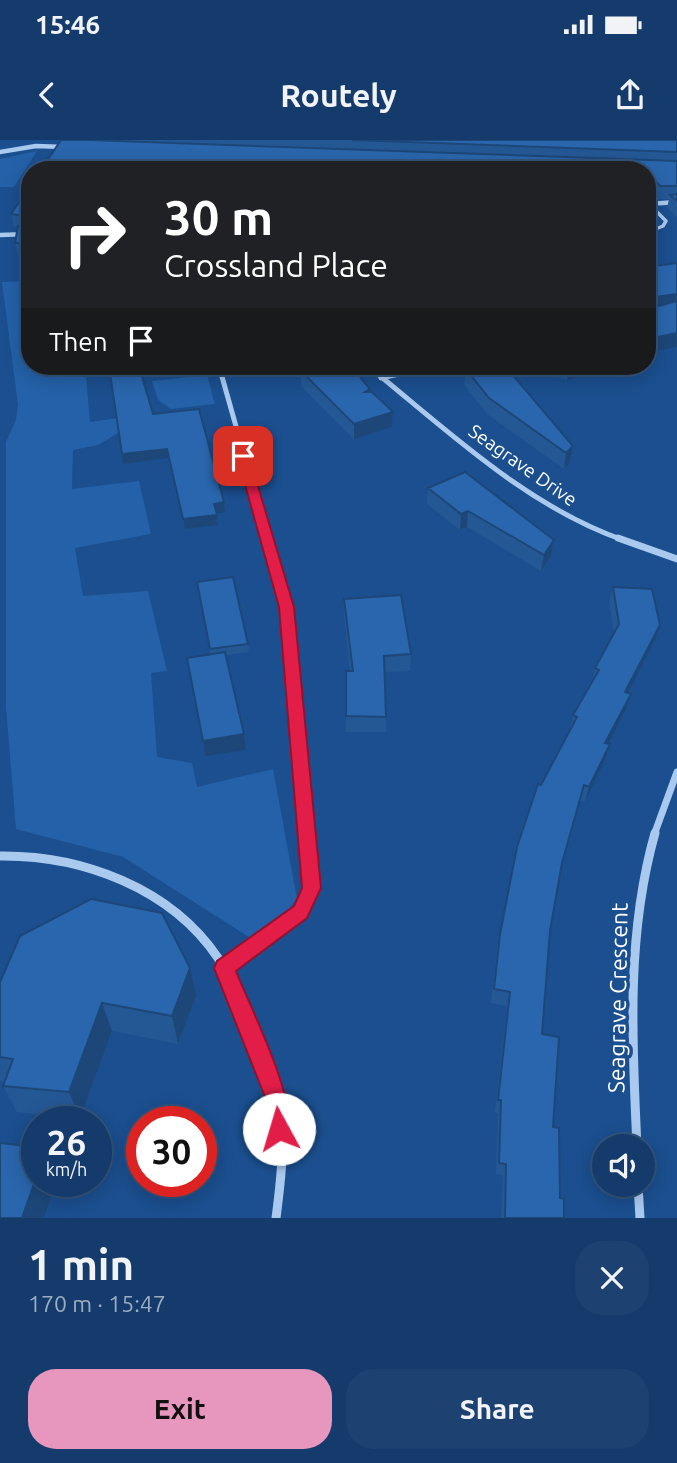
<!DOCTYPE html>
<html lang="en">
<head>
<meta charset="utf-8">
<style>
  :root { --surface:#143b6b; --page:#1d4271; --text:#f1f3f6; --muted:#9dadc1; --line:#33557e; --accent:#e797bd }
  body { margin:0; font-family:Ubuntu,sans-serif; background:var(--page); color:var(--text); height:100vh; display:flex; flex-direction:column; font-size:26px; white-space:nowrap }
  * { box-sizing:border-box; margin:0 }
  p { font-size:23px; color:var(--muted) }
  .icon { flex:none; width:38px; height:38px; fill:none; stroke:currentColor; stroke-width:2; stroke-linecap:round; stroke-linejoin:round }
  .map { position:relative; height:1078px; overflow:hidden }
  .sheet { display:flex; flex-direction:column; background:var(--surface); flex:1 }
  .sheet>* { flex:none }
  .guide { position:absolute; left:21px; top:21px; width:635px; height:214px; border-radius:28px; box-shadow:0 4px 18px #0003,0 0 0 2px var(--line); background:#202124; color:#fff; overflow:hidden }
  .fabs { position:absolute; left:592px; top:994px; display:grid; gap:14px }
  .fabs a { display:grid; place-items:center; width:63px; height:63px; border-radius:50%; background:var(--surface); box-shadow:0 4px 18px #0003,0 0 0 2px var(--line); font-size:35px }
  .speed { position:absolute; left:21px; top:966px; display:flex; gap:14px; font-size:35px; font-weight:700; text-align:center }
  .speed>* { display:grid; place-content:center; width:91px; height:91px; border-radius:50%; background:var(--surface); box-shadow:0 4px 18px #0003,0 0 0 2px var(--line); line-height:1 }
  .speed small { font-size:18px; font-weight:400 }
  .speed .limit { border:10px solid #d22; background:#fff; color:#111 }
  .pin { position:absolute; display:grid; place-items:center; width:60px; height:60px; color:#fff; margin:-30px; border-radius:14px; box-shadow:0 4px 10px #0006 }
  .me { position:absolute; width:77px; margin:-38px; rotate:354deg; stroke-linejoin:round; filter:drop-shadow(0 0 5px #0008) }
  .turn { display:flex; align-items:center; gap:24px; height:147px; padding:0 28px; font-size:32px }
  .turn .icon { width:91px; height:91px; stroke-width:2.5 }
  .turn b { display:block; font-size:49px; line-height:60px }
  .then { display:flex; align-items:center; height:66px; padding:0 28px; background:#0003; gap:14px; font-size:26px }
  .round { display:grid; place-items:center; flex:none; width:74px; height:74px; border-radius:28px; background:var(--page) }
  .head { display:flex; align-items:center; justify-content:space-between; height:119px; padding:0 28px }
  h1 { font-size:42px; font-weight:700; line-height:52px }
  .button { display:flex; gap:14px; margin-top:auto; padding:14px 28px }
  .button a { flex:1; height:80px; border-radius:28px; background:var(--accent); color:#111; font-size:28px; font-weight:700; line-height:80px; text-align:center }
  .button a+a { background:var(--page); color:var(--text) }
  .status { display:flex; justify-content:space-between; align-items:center; height:49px; padding:0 35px; background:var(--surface); direction:ltr }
  .status svg { height:19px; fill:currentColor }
  header { display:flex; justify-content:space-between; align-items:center; height:91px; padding:0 28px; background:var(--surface); font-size:32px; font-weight:700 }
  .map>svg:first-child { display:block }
  .green { fill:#2461a8 }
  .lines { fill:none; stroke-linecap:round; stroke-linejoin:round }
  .service { stroke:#a9c9ee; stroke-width:3.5 }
  .minor-far3 { stroke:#a9c9ee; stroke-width:4.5 }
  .minor-far2 { stroke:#a9c9ee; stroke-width:5 }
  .minor-far1 { stroke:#a9c9ee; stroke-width:7 }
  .minor { stroke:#a9c9ee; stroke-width:9 }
  .wall { fill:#245895 }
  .shaded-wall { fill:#1d4779 }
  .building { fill:#2a66ad; stroke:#1d4779; stroke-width:2 }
  .route { fill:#e11d48; stroke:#92132f; stroke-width:2 }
  .labels { text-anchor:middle; stroke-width:7; stroke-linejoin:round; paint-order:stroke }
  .street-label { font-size:19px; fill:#fff; stroke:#1b4f8f }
  .near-street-label { font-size:23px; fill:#fff; stroke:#1b4f8f }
</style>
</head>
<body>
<div class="status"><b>15:46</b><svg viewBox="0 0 49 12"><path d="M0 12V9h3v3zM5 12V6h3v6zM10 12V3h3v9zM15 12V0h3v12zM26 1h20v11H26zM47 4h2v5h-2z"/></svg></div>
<header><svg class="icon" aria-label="back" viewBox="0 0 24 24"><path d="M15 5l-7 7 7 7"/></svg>Routely<svg class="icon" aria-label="share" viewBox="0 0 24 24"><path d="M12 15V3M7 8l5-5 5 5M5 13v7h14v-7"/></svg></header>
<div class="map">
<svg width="677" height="1078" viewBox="0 0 677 1078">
  <rect width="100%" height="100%" fill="#1b4f8f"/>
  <!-- green -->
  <path class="green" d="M37,11l-23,36h-14v-28z
    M30,141v85h102l1,4 -47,7 4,45 62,-9 -54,32 -25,5 -1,39 67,-8 12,53 -76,14 8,48 65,-5 19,80 -16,2 6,84 35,6 5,24 76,-18 24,130 -37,45 -137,-87 -107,-28 -10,-122v-265l10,-22 2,-15 -16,-123z
    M207,235l8,29 -44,5 -13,-9 -6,-19z"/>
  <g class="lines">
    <!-- service -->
    <path class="service" d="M648,92l15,-6 3,-5 -17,-17"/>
    <!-- minor-far3 -->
    <path class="minor-far3" d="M0,12l36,-6 28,1
      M648,64l29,-2
      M0,95l30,-1"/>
    <!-- minor-far2 -->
    <path class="minor-far2" d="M219,226l49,174
      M368,226c79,64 158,140 255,174
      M381,238l53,-12"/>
    <!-- minor-far1 -->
    <path class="minor-far1" d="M268,398l19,69 20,228
      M618,398l59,21
      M654,695l23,-63"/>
    <!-- minor -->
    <path class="minor" d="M0,716c82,-1 171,32 218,102 15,22 23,49 32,74 9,23 23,45 28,69 8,37 3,79 -2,117
      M224,828l77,-56 11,-24 -5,-55
      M637,1006c-5,-105 -11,-211 18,-313
      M638,1045l2,33"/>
  </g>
  <!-- wall -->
  <path class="wall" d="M61,0h616v77l-10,-9 2,-9h-12l-9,-10v-19z
    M30,46v70h-12l-3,-13 3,-16h-4l-3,-13z
    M293,226h58l19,26 23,20 -1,15 -38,12 -53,-53v-11z
    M532,226h85l-1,2 -49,12 -30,-9z
    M466,229l107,77 -3,16 -6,7 -77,-55 -23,-29z
    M153,274l71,88 1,10 -8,2 1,11 -33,4 -16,-71 -46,6z
    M428,348l126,52 -3,16 -10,15 -74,-44 -7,3 -33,-26z
    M197,442l51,62 1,8 -23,3 18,79 2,16 -41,6 -18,-98 23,-4z
    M613,447l42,53 -27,53 3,1 -5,15 -18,35h2l-5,16 -20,42 -5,-2 -19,66 -11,65 -8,103 11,93 7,71 4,20h-63l2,-43 -7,-1 2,-61 -3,-1 12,-106 -16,-3 6,-55 20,-101 24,-62 29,-55 3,-15 19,-33 3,-14 19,-35 -5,-31z
    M344,459l67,55 -1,17 -26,1 2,45v15h-40v-61h4l-6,-56z
    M0,842l196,14 -18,48 -66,-13 -32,87 -63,-6 -14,-26 1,-4 -4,-1z"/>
  <!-- shaded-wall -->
  <path class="shaded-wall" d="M677,154v13l-29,5v-10l1,-4z
    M677,193v14l-29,5v-13z
    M570,226h47l-1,2 -49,12z
    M393,272l-1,15 -38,12v-15z
    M573,306l-3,16 -6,7 2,-16z
    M167,309l2,9 -46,6 -1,-10z
    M224,362l1,10 -10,2 -1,-10z
    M468,371l-1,16 -7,3 1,-16z
    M217,375l1,10 -33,4 -2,-10z
    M554,400l-3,16 -10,15 3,-16z
    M660,485l-5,15 -34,67 4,-15z
    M631,554l-5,15 -25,49 4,-15z
    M244,594l2,16 -41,6 -2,-15z
    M610,604l-5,16 -20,42 4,-15z
    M190,828l6,28 -18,48 -6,-28z
    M102,863l10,28 -32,87 -11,-26z
    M37,1035v6h19l-12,37h-22z"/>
  <!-- building -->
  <path class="building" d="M61,0h28l588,21v25h-17l-12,-12v-4h-607z
    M352,0h325v12z
    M30,46v31l-19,-3z
    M677,54v7l-7,-6z
    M30,84v18l-15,1 3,-17 11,-1z
    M677,123v31l-28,4 -1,4v-35z
    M677,161v32l-29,6v-34l4,3z
    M118,226h21l14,48 46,-5 25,93 -10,2 3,11 -34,4 -16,-70 -45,5 -13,-87z
    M305,226h46l19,23 -5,3h7l21,20 -39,12 -53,-53 8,-1z
    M486,226h19l68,80 -7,7 -77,-55 -23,-29z
    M465,332l89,68 -10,15 -76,-44 -7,3 -33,-26z
    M233,437l15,67 -38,5 -13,-67z
    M613,447l39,2 8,36 -35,67 6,2 -26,49 5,1 -21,43 -5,-2 -22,78 -12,68 -8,103 17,3 -6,90 6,1 1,70 4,1v19h-59l1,-54 -7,-1 2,-63h-3l12,-108 -16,-3 6,-55 17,-87 21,-63 3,1 36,-68 -4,-2 26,-45 -4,-2 24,-44z
    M401,455l10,59 -27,2 2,61 -40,-1v-45h7l-9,-72z
    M225,512l19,82 -41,7 -16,-83z
    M91,759l71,14 28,55 -18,48 -70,-13 -33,89 -66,-6 10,-27 -13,-2v-75l20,-46z
    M0,1003l37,4v28l-15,43h-22z"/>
  <!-- route -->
  <path class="route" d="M243,312l6,4 45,151 27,281 -14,30 -71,53c14,36 64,133 51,166l-8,3 -8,-3 -4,-35 -53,-134 3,-7 77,-55 8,-18 -23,-281 -42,-151z"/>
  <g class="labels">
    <!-- street labels -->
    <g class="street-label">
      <text transform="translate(523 325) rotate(35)" y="7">Seagrave Drive</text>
    </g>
    <!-- near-street labels -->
    <g class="near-street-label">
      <text transform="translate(618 858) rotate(-89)" y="8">Seagrave Crescent</text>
    </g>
  </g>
</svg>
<div class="fabs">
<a><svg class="icon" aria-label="sound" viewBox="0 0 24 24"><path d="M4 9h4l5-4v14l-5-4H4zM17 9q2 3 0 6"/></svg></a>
</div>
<div class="speed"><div>26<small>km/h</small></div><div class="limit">30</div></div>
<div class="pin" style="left:243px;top:316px;background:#d93025"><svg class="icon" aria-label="arrive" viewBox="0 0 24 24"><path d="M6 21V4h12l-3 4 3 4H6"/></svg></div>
<svg class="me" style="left:279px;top:989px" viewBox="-20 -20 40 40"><circle r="19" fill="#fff"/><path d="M0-13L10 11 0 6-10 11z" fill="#e11d48"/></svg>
<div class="guide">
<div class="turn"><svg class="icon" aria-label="right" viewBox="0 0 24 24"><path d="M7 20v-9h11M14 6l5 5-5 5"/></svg><div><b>30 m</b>Crossland Place</div></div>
<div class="then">Then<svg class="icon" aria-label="arrive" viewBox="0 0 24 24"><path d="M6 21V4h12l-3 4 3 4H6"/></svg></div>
</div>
</div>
<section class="sheet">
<div class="head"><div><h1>1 min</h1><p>170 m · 15:47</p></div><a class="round"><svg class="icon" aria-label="close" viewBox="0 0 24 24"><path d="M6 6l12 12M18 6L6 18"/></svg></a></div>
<div class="button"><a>Exit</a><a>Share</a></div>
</section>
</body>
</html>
